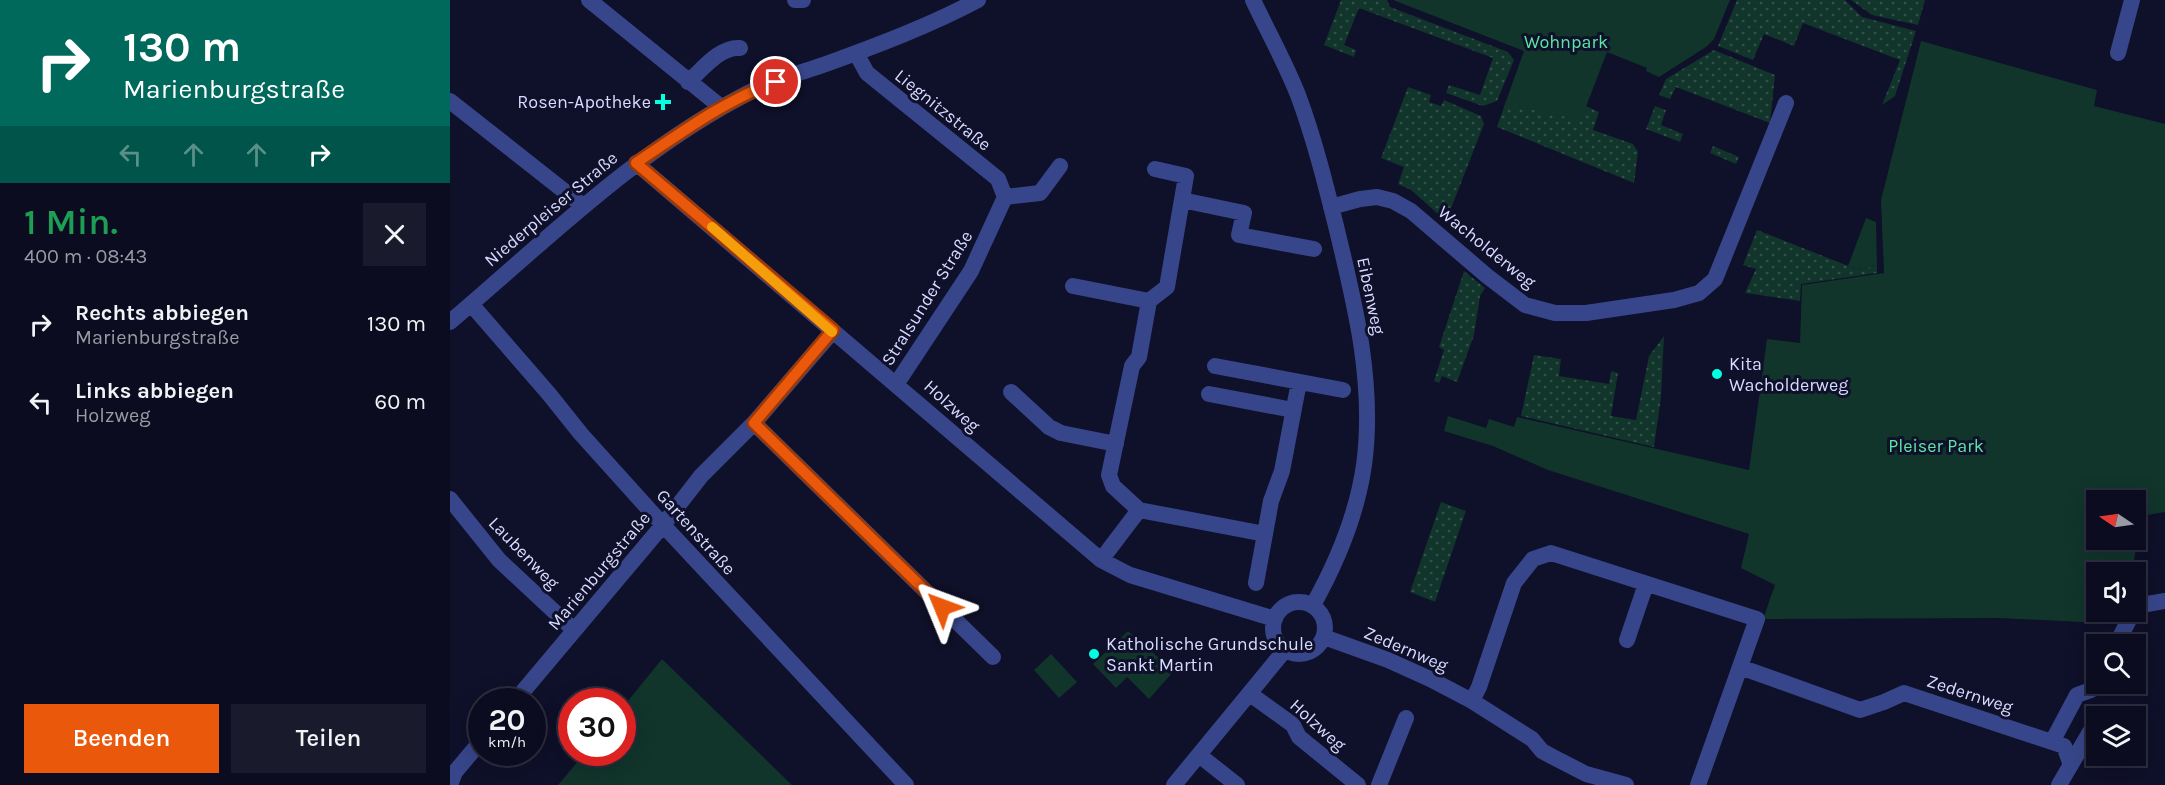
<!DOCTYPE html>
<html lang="de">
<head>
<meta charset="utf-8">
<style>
  :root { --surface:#0b0c1f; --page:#191a2c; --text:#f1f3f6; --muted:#9a9ba4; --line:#2b2c3d; --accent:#ea580c }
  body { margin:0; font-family:Karla,sans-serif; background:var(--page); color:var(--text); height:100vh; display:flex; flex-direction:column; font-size:22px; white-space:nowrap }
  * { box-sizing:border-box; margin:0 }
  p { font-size:20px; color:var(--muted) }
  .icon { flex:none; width:33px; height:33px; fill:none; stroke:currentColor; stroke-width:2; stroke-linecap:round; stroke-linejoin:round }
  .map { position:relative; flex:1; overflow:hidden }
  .panel { display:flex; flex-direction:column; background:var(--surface); width:450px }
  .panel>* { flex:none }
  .top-card { background:#00695c; color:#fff; overflow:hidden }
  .needle { width:39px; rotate:283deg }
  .fabs { position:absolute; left:1636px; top:490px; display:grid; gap:12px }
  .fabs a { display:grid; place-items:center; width:60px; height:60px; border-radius:0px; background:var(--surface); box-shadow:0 6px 24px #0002,0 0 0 2px var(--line); font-size:30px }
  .speed { position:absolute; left:18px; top:688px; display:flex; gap:12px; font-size:30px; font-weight:700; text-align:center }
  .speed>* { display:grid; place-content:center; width:78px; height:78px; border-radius:50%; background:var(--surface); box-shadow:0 6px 24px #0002,0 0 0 2px var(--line); line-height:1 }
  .speed small { font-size:15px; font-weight:400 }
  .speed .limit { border:9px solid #d22; background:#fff; color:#111 }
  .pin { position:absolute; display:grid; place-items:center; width:51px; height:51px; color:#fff; margin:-26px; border:3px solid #fff; border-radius:50%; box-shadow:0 2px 6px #0007 }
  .me { position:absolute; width:66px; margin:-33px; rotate:314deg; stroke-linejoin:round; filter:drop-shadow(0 0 4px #0008) }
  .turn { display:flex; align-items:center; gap:21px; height:126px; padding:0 24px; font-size:27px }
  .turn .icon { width:78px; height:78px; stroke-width:2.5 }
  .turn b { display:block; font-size:42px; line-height:51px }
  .lanes { display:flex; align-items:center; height:57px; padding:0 24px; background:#0003; justify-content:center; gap:30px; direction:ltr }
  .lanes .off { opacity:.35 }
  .round { display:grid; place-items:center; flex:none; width:63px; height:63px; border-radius:0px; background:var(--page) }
  .summary { display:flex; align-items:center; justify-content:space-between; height:102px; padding:0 24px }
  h1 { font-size:36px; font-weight:600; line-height:45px; color:#1e9e55 }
  .action { display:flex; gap:12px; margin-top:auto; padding:12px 24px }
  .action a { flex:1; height:69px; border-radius:0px; background:var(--accent); color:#fff; font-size:24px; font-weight:600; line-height:69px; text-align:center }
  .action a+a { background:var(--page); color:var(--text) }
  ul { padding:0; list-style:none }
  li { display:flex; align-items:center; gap:18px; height:78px; padding:0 24px }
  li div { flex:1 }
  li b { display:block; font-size:22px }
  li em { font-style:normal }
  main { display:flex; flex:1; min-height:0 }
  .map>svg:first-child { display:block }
  .grass { fill:url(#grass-dots) }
  .park { fill:#11342b; fill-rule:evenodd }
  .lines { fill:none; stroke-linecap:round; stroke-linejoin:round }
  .minor { stroke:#37468a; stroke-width:16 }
  .route-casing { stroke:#983908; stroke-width:15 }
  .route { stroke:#ea580c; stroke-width:10 }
  .slow { stroke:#f59e0b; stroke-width:10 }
  .poi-dot { fill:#03ffe2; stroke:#0f1029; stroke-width:2 }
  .labels { text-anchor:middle; stroke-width:6; stroke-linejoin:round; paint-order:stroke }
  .park-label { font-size:18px; fill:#5ce6a6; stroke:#0f1029 }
  .poi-label { font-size:18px; fill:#d7dbff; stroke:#0f1029; text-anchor:start }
  .street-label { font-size:18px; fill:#d7dbff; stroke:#0f1029 }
</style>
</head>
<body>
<main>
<section class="panel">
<div class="top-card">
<div class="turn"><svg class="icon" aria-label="right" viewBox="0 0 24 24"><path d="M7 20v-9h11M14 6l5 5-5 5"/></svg><div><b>130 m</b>Marienburgstraße</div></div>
<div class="lanes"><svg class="icon off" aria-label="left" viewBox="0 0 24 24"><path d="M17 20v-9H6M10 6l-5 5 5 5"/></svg><svg class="icon off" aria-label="ahead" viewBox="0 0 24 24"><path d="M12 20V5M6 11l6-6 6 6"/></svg><svg class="icon off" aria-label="ahead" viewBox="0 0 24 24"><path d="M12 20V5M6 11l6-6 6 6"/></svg><svg class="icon" aria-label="right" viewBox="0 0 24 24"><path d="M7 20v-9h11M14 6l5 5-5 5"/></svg></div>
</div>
<div class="summary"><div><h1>1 Min.</h1><p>400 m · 08:43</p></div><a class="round"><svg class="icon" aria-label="close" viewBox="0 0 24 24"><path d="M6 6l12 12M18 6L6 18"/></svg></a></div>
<ul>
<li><svg class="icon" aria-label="right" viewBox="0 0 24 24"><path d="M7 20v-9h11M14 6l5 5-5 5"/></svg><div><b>Rechts abbiegen</b><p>Marienburgstraße</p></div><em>130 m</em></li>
<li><svg class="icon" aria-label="left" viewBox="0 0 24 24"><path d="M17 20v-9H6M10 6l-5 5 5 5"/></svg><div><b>Links abbiegen</b><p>Holzweg</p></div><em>60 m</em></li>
</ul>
<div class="action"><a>Beenden</a><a>Teilen</a></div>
</section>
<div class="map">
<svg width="1715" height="785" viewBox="0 0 1715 785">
  <defs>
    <pattern id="grass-dots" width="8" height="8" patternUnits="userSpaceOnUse" patternTransform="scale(1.5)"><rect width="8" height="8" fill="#11342b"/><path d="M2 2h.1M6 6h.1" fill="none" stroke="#33514b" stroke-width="1.8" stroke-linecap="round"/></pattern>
  </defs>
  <rect width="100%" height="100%" fill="#0f1029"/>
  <!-- grass -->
  <path class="grass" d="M891,0h46l3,7 118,45 6,8 -17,41 -14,5 -37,-13 3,-8 31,10 13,-37 -134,-50 -15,37 12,5 -2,7 -30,-12z
    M1287,0h108l17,17 54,14 -21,65 -13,9 18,-45 -97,-37 -9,23 -30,-12 -11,26 -35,-14z
    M1401,0h74l-7,25 -46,-10z
    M1264,50l61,25 -5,48 -94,-36 -6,12 -11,-4 7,-16z
    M1087,69l49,37 13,6 -6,18 40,14 5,8 -4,31 -137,-56 8,-23z
    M958,87l23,8 -2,7 12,4 3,-6 37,16 3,8 -38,97 -35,-31 -13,-6 6,-17 -23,-9z
    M1205,106l11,4 -5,15 22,9 -3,8 -34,-13z
    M1263,146l26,11 -3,7 -26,-11z
    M1307,230l99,39 21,-3v7l-76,11 -1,17 -55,-8 11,-24 -13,-4z
    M1014,271l21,17 -5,8 -6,39 -17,47 -15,-6 -3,7 -5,-2 10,-31 -5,-3z
    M1214,336l-3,61 -7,50 -133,-31 13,-61 27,4 -2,17 50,8 2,-13 7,2 -7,43 25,4 13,-64z
    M991,502l25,9 -31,91 -25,-10z"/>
  <!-- park -->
  <path class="park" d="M943,0h337l-16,39 -8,8 -47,30 -13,-6 1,-3 -40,-16 -26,68 -76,-16 19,-53z
    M1471,41l176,49 -3,16 71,18v388l-24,4 -9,57h-35v39h31l-7,12 -122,-6 -236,1 12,-34 -34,-17 8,-34 -201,-64 -55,-24 -49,-15 4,-15 38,12 3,-9 25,8 3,-10 232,53 18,-131 33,4 2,-58 82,-12 -3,-73zM1647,501h39v39h-39z
    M1416,218l10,4 1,44 -21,3 -8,-3z
    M678,631l46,40 -25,28 -22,-22 -11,11 -23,-24z
    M601,654l26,28 -18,16 -25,-28z
    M212,659l130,126h-234l27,-32h37l1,-46z"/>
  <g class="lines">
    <!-- minor -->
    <path class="minor" d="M139,0l132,107
      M345,0h8
      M803,0c15,32 32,62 45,95 16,43 27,87 38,131 19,78 39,158 28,239 -7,49 -27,97 -51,140
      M406,53l11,20 131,106 7,18
      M1668,53l14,-53
      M238,82c14,-12 32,-36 52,-34
      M0,101l132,104
      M186,163l465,397 29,15 145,44
      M732,200l62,13 -5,22 75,14
      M881,207l29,-8 17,-2 16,4 18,10 76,65 38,29 30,8h31l88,-13 25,-7 16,-14 71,-176
      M623,286l76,15
      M21,304l78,90 32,40 82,91 243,260
      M0,322c98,-83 187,-173 304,-232 22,-11 49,-18 72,-26 52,-19 103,-38 152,-64
      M765,366l128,24
      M447,383l74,-112 34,-74 35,-4 20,-27
      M561,392l38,35 12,6 55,11
      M759,394l84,16
      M304,423l239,234
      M0,499l49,61 75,70
      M689,510l126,24
      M651,560l38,-50 -26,-24 -4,-11 23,-109 7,-9 10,-56 18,-14 19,-111 -31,-7
      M806,583l15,-82 11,-30 17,-89
      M823 628a26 26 0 1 1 52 0a26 26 0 1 1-52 0Z
      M1686,606l29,-5
      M874,637l64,23 42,19 42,22 60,38 10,12 11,6 33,17 40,11
      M1177,640l19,-56
      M1666,645l17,-33
      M1290,667l120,43 24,-8 20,-9 160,53 7,19
      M800,694l43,31 6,12 59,48
      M1022,701l7,-14 35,-104 19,-24 18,-6 206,66 -59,166
      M64,702l149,-177 38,-49 53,-53 79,-92
      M1602,742l25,-47 14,-5 6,-11
      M749,755l38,30
      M0,785l5,-13 27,-32
      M724,785l111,-135
      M929,785l27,-67
      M1609,785l38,-65"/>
  </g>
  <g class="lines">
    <!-- route casing -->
    <g class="route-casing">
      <path id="route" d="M326,82c-51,18 -95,51 -140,81l197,167 -79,93 188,184"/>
    </g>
    <!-- route -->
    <use href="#route" class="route"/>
    <!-- slow -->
    <path class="slow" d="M262,227l120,105"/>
  </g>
  <!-- markers -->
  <g class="poi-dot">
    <path d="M210 93h6v6h6v6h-6v6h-6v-6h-6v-6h6z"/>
    <circle cx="1267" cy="374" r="6"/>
    <circle cx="644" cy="654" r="6"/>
  </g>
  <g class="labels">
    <!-- park labels -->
    <g class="park-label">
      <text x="1116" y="48">Wohnpark</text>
      <text x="1486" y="452">Pleiser Park</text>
    </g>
    <!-- poi labels -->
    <g class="poi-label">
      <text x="201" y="108" text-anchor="end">Rosen-Apotheke</text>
      <text x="1279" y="370">Kita<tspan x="1279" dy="21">Wacholderweg</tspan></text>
      <text x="656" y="650">Katholische Grundschule<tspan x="656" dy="21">Sankt Martin</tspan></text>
    </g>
    <!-- street labels -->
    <g class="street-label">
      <text transform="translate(493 110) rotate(39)" y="6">Liegnitzstraße</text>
      <text transform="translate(101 209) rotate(-40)" y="6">Niederpleiser Straße</text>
      <text transform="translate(1037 247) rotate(39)" y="6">Wacholderweg</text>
      <text transform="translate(921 296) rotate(78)" y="6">Eibenweg</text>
      <text transform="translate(477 298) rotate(-58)" y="6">Stralsunder Straße</text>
      <text transform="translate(502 406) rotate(42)" y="6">Holzweg</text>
      <text transform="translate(246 532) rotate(48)" y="6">Gartenstraße</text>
      <text transform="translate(74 553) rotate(46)" y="6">Laubenweg</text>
      <text transform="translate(149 571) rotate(-50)" y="6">Marienburgstraße</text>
      <text transform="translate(956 649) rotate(23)" y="6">Zedernweg</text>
      <text transform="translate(1520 694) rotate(18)" y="6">Zedernweg</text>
      <text transform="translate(868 725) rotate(42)" y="6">Holzweg</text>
    </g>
  </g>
</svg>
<div class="fabs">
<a><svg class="needle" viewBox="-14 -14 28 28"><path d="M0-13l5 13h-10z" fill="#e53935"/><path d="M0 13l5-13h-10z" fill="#9a9ba4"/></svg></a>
<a><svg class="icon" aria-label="sound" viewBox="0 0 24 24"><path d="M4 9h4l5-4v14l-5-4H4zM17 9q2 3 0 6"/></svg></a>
<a><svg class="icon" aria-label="search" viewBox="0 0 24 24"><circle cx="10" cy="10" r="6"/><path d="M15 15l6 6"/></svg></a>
<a><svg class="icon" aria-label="layers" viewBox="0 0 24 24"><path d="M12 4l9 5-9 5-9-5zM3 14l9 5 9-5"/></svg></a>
</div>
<div class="speed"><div>20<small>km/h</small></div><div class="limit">30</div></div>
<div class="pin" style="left:326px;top:82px;background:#d93025"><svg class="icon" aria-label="arrive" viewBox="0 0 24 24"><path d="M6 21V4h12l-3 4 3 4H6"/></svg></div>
<svg class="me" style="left:492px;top:607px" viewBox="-20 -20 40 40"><path d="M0-17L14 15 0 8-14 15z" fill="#ea580c" stroke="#fff" stroke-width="4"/></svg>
</div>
</main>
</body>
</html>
